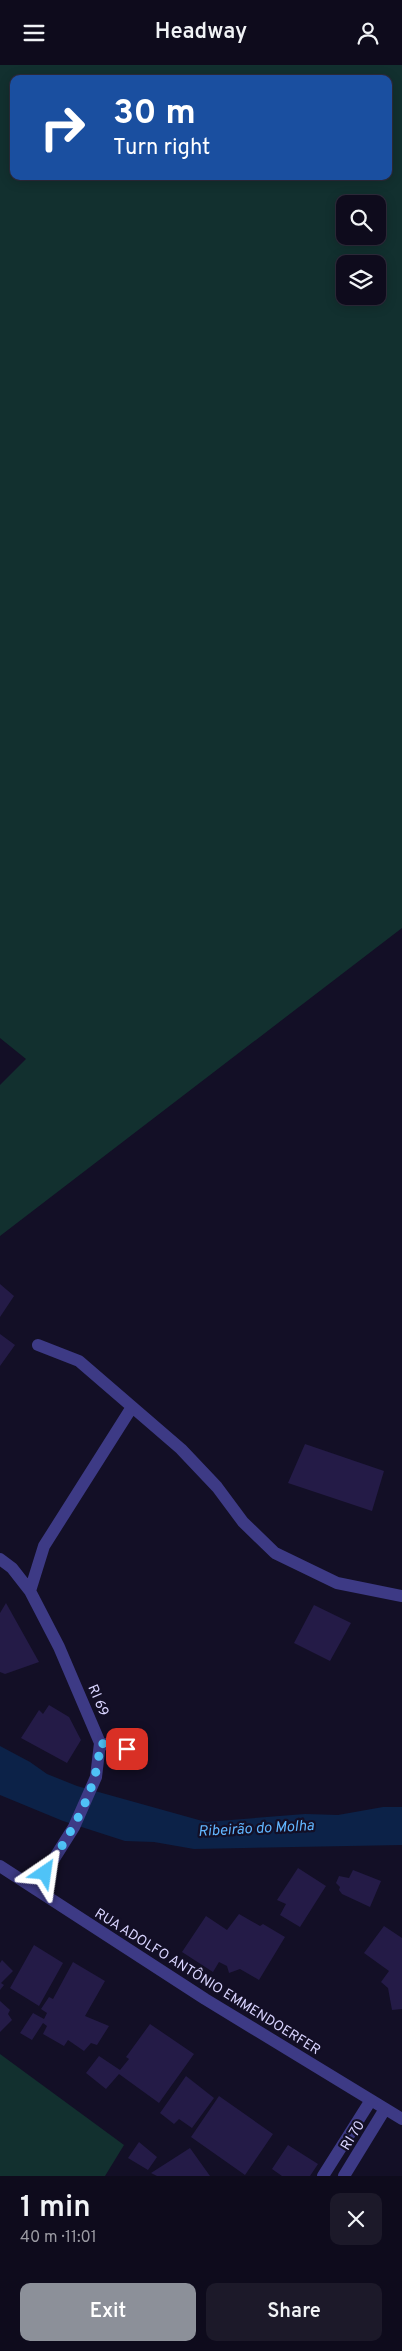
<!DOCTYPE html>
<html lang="en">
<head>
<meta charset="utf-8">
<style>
  :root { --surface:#0e0b1c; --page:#1c1929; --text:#f1f3f6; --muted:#9b9ba3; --line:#2e2b3b; --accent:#8c9099 }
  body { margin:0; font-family:Overpass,sans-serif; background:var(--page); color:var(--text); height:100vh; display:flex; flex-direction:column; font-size:19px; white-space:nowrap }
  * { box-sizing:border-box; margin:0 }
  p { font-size:16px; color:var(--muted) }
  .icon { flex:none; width:28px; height:28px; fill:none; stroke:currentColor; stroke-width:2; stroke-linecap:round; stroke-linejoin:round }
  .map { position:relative; height:2111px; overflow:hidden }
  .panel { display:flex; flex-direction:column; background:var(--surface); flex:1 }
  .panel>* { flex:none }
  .banner { position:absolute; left:10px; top:10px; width:382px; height:105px; border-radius:10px; box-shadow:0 2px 12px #0003,0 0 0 1px var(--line); background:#1a4fa0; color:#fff; overflow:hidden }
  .controls { position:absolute; left:336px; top:130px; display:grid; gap:10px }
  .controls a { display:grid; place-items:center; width:50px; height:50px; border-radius:10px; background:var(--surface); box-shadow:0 2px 12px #0003,0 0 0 1px var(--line); font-size:25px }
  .pin { position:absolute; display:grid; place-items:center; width:42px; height:42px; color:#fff; margin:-21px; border-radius:10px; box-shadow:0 2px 8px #0006 }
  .me { position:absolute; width:55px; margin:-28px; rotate:32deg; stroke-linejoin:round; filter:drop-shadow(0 0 4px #0008) }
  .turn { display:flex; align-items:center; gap:18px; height:105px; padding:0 20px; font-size:22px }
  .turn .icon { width:65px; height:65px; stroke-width:2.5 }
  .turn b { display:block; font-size:35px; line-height:42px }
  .round { display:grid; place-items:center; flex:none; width:52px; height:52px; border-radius:10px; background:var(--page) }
  .summary { display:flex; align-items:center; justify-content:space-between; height:85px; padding:0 20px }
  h1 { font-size:30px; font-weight:600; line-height:38px }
  .cta { display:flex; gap:10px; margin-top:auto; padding:10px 20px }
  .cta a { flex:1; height:58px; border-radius:10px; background:var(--accent); color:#fff; font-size:20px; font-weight:600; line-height:58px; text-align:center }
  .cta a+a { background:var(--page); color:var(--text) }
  header { display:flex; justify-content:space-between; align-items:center; height:65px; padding:0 20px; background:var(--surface); font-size:22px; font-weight:600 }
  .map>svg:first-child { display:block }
  .green { fill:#12302f; fill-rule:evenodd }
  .water { fill:#0c2248 }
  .building { fill:#241b47 }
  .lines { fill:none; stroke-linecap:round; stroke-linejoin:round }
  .minor { stroke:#3d3a85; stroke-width:12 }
  .route { stroke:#4fc3f7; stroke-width:9; stroke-dasharray:0 16.2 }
  .labels { text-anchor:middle; stroke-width:4.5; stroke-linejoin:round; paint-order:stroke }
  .street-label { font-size:14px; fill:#d9d4ff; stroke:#130f26 }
  .water-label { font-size:15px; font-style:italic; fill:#62b6ff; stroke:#130f26 }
</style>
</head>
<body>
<header><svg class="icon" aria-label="menu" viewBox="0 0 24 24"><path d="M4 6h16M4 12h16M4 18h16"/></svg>Headway<svg class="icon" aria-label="person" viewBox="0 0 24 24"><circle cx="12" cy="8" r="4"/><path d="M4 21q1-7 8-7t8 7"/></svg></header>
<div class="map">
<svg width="402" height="2111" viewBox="0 0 402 2111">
  <rect width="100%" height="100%" fill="#130f26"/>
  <!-- green -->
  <path class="green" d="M0,0h402v863l-402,308v-151l26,-26 -26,-21zM14,14h375v97h-375zM345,139h33v32h-33zM345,199h33v32h-33z
    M0,1989l124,91 -19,31h-105z"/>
  <!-- water -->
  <path class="water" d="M0,1681l30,16 17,12 30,12 129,36 99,-8 33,1 45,-8h19v38l-208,4 -40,-7 -29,-1 -62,-20 -63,-26z"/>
  <!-- building -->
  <path class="building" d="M0,1219l14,12 -14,21z
    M0,1269l15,11 -15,21z
    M305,1379l79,27 -12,40 -84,-28z
    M6,1538l33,59 -34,12 -5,-2v-59z
    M314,1540l37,18 -21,38 -36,-18z
    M49,1640l20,12 12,23 -14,23 -46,-25 18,-28 4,4z
    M298,1803l28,18 -26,41 -20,-12 6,-11 -9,-4z
    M353,1805l28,11 -11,26 -28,-13 -3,-4 1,-3 -4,-4 3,-7 10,2z
    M239,1849l21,12 3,-2 22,13 -26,43 -19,-11 -11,4 -2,-7 -8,-4 -6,10 -31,-20 24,-36 21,14z
    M384,1861l18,12v71l-10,1 -4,-22 -7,-6 8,-11 -25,-18z
    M34,1880l29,18 -24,43 -29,-18z
    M2,1895l11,11 -12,12 3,2 -4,5v-27z
    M73,1897l32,19 -20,35 24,10 -12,19 -6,-2 -7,8 -16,-11 -4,6 -21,-12 4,-8 -4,-3 -11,17 -12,-7 13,-20 11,6 3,-6 -6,-4 8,-12 4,2z
    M0,1936l10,9 -2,4 4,6 -12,12z
    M150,1959l44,30 -35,49 -40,-29 -13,15 -20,-16 13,-17 21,14 9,-11 -3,-2z
    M186,2011l28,22 -22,30 -13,-9 -5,5 -14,-11z
    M219,2031l54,38 -28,41 -54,-38z
    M139,2077l18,15 -9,13 -20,-12z
    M288,2080l30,19 -8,12h-28l-10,-7z
    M190,2083l20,28h-53l-6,-3z"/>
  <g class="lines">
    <!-- minor -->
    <path class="minor" d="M38,1280l41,16 102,88 36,38 26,35 32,31 62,30 65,13
      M0,1494l12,9 18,23 29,56 41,96 -4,34 -22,50 -39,62
      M30,1526l14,-45 88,-139
      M100,1678l41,9
      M0,1801l205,133 197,120
      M323,2111l48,-76
      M344,2111l41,-67"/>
  </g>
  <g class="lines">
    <!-- route -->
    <path class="route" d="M45,1808c25,-40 53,-81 55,-130l27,6"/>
  </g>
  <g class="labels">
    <!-- street labels -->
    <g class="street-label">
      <text transform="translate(99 1635) rotate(67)" y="5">RI 69</text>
      <text transform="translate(208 1916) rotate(32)" y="5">RUA ADOLFO ANTÔNIO EMMENDOERFER</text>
      <text transform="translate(352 2070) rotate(-58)" y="5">RI 70</text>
    </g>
    <!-- water labels -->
    <g class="water-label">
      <text transform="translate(256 1763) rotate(-3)" y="5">Ribeirão do Molha</text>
    </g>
  </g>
</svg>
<div class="controls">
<a><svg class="icon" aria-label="search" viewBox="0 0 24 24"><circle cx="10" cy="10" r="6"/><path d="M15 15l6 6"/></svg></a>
<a><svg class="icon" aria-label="layers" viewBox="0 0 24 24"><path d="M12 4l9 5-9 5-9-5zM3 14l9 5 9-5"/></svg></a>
</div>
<div class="pin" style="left:127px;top:1684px;background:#d93025"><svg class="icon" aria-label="arrive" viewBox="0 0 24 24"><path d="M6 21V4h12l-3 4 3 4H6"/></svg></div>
<svg class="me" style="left:45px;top:1808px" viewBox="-20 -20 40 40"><path d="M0-17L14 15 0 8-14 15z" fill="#4fc3f7" stroke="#fff" stroke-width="4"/></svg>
<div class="banner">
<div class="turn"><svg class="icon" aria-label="right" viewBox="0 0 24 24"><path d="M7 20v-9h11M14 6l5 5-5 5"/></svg><div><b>30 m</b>Turn right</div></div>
</div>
</div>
<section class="panel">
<div class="summary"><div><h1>1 min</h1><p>40 m · 11:01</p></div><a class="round"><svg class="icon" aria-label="close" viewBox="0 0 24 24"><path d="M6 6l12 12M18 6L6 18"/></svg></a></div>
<div class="cta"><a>Exit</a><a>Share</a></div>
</section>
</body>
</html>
